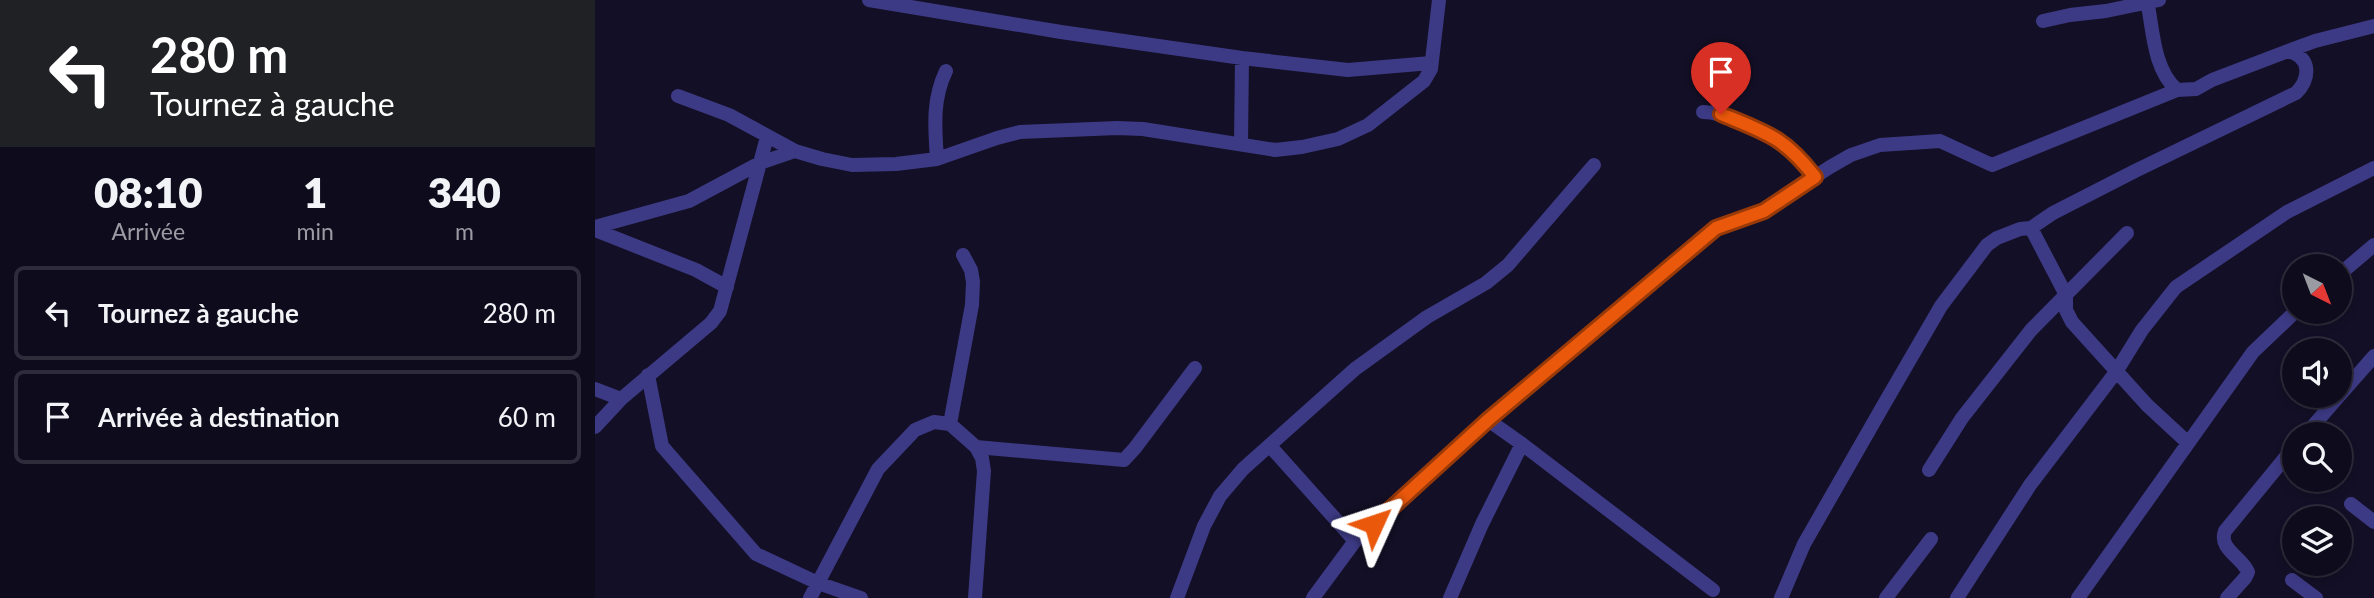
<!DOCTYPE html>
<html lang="fr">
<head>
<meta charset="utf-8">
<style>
  :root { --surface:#0e0b1c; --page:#171425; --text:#f1f3f6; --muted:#9b9ba3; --line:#2e2b3b }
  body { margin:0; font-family:Lato,sans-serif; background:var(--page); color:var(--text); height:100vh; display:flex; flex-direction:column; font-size:26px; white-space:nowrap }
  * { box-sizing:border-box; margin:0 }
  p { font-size:23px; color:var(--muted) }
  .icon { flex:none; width:38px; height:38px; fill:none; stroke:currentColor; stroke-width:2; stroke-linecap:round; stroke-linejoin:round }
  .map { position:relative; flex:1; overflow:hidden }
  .sheet { display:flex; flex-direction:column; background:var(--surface); width:595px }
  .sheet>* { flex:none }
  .banner { background:#202124; color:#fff; overflow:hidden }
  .needle { width:46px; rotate:138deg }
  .tools { position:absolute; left:1687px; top:254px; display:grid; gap:14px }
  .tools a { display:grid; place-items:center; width:70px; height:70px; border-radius:50%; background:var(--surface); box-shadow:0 4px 10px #0003,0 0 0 2px var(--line); font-size:35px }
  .pin { position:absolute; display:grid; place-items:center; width:60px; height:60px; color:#fff; margin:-72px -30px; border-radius:50% 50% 50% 0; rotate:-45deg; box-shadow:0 0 7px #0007 }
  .pin .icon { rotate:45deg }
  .me { position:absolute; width:77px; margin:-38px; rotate:48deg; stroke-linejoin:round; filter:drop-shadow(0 0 5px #0008) }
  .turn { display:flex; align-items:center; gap:24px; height:147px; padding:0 35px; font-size:32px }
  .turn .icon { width:91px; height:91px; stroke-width:2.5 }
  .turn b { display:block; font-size:49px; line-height:60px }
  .eta { display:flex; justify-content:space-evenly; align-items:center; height:119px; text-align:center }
  .eta b { font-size:42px; font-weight:800; line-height:49px }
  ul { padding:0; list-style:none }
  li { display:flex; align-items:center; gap:21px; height:94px; margin:0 14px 10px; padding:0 21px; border:4px solid var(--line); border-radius:10px }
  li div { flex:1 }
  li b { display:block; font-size:26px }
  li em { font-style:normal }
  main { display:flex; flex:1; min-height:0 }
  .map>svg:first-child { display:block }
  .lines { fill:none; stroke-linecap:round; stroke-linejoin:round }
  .minor { stroke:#3d3a85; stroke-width:14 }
  .route-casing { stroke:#983908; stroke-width:18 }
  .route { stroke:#ea580c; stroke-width:12 }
</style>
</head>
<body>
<main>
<section class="sheet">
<div class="banner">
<div class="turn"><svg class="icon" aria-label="left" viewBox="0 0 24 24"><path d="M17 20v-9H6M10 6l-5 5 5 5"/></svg><div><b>280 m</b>Tournez à gauche</div></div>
</div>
<div class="eta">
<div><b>08:10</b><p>Arrivée</p></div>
<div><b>1</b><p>min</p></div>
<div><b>340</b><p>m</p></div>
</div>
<ul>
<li><svg class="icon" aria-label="left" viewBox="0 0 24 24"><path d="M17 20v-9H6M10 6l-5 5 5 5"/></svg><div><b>Tournez à gauche</b></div><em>280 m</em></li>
<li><svg class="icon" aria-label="arrive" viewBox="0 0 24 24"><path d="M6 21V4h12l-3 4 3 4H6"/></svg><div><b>Arrivée à destination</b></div><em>60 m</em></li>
</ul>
</section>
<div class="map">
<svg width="1779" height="598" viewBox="0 0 1779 598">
  <rect width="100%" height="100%" fill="#130f26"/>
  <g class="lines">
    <!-- minor -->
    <path class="minor" d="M274,0l192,32 181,26 106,12 83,-7
      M1448,21l27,-6 36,-4 53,-11
      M1693,51l27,-10 59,-15
      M83,96l51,19 66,36 27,8 30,6 44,-1 41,-5 60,-21 23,-6 97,-4 26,1 132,21 27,-3 36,-8 30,-14 56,-44 7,-12 8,-69
      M1108,112c13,0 24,5 37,10 37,16 50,23 75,55
      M646,144l1,-86
      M342,159c-2,-31 -5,-59 9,-88
      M0,227l94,-26 71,-38 35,-12
      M1436,228l35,67v15l6,12 75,83 40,37
      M0,230l101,40 31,17
      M1745,274l34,-29
      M53,375l14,71 94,108 62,29 43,15
      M0,389l26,10
      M1745,395l34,-39
      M355,424l22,-119 1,-23 -2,-12 -8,-15
      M0,427l26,-28 90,-76 9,-12 47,-174
      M1711,434l33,-38
      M927,444l191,146
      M675,446l85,95
      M381,447l148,13 11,-12 60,-80
      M1334,470l33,-52 69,-88 96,-97
      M1756,504l23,18
      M1697,580l24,18
      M215,598l68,-129 37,-39 19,-8 16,2 26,23 6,11 2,13 -9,127
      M582,598l27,-72 16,-30 23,-27 112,-100 72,-52 59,-34 22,-18 86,-100
      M718,598l42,-57 133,-121 228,-192 48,-18 66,-43 21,-12 29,-10 60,-4 52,24 185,-75
      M855,598l32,-74 40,-80 -34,-24
      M1186,598l23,-54 79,-138 58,-100 46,-61 10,-7 23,-9 11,-1 22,-15 82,-42 161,-78c14,-14 16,-36 -8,-42l-76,29 -16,9 -19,1c-24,-21 -24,-61 -30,-90
      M1291,598l45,-59
      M1362,598l73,-113 86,-113 26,-42 34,-43 111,-75 87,-44
      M1483,598l175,-246 42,-40
      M1632,598l18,-20 3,-6c-6,-15 -30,-23 -23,-41l69,-84"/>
  </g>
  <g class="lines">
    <!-- route casing -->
    <g class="route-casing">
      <path id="route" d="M779,524l114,-104 228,-192 48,-17 51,-34c-31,-40 -48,-44 -94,-63"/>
    </g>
    <!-- route -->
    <use href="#route" class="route"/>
  </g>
</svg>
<div class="tools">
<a><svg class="needle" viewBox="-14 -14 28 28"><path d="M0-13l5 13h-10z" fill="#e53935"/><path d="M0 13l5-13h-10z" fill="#9b9ba3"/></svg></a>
<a><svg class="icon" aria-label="sound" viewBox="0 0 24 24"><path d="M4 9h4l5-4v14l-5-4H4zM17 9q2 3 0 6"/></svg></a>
<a><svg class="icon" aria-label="search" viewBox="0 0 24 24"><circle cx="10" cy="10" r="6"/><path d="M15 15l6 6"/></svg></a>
<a><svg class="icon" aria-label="layers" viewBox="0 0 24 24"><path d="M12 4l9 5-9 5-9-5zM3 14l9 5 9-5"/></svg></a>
</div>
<div class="pin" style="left:1126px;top:114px;background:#d93025"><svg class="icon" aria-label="arrive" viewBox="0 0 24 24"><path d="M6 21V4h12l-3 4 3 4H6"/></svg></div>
<svg class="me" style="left:779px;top:524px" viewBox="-20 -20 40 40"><path d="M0-17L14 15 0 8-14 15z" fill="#ea580c" stroke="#fff" stroke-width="4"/></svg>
</div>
</main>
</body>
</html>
